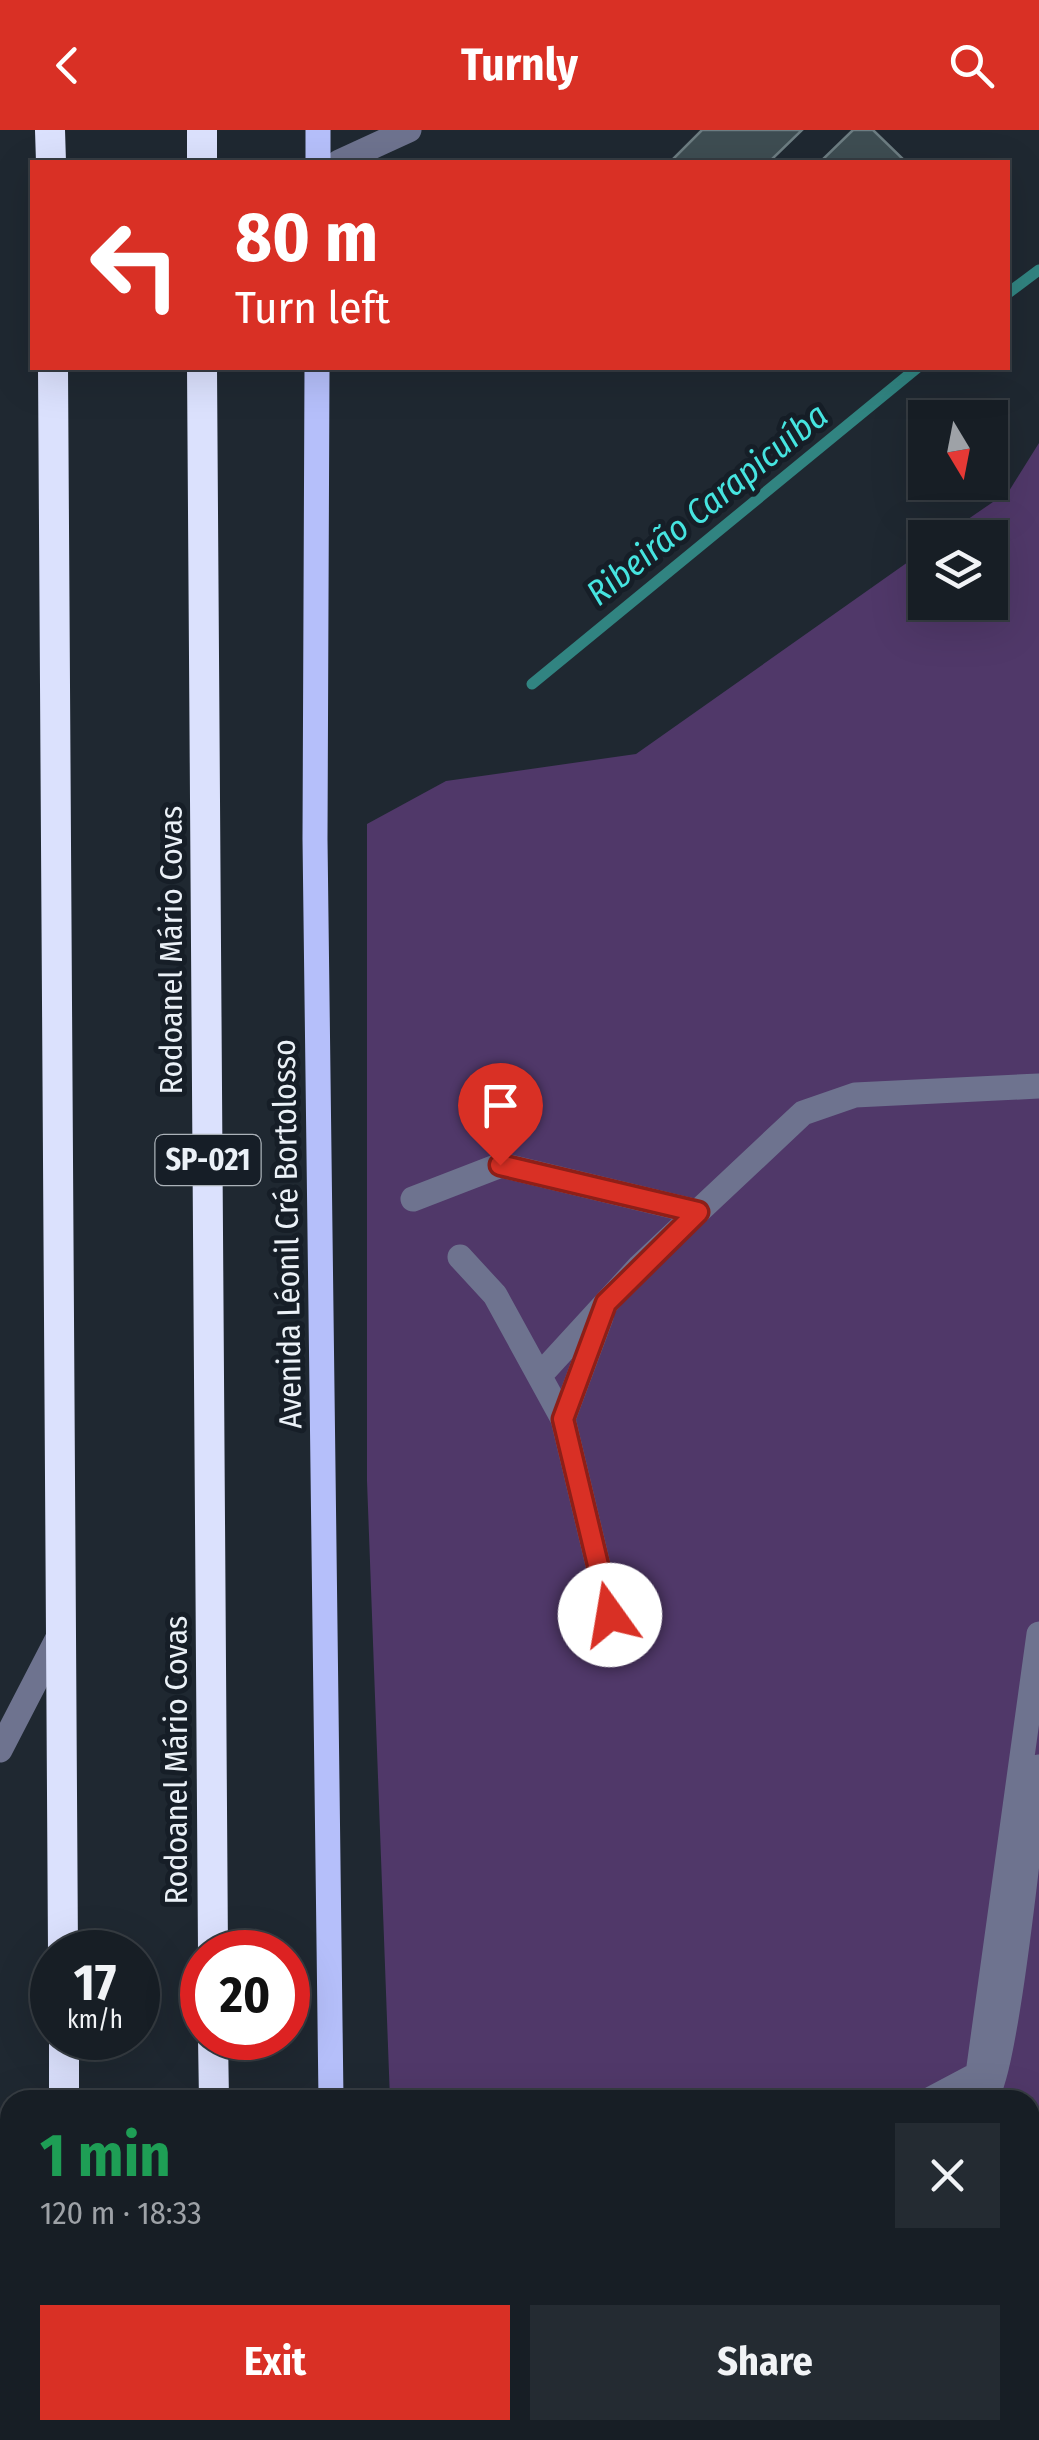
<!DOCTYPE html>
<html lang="en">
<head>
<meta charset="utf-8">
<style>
  :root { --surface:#171e25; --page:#242b32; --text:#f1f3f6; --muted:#9ea2a7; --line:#363c42; --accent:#d93025 }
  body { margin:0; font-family:"Fira Sans Condensed",sans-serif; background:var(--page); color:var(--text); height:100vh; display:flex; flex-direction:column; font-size:38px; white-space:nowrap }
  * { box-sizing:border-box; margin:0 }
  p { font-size:32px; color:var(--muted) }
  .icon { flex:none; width:55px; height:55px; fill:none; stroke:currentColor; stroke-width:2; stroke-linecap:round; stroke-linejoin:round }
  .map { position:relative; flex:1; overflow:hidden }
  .side { position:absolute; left:0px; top:1960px; width:1040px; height:350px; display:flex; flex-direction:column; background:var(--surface); border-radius:30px 30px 0 0; box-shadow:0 10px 40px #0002,0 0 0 2px var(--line) }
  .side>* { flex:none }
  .guide { position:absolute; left:30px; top:30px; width:980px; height:210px; border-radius:0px; box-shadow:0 10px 40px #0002,0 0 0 2px var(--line); background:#d93025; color:#fff; overflow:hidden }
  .needle { width:65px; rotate:170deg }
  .tools { position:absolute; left:908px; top:270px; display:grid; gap:20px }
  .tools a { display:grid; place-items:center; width:100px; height:100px; border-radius:0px; background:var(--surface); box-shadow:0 10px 40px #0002,0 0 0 2px var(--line); font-size:50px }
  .speed { position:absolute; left:30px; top:1800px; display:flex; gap:20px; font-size:50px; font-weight:700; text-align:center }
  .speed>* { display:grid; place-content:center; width:130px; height:130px; border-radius:50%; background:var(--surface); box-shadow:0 10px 40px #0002,0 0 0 2px var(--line); line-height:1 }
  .speed small { font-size:25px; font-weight:400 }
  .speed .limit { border:15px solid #d22; background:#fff; color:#111 }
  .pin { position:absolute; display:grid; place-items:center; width:85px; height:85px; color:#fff; margin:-102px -42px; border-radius:50% 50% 50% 0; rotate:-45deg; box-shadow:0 0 10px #0007 }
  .pin .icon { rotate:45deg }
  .me { position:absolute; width:110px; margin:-55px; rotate:347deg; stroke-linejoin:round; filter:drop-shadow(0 0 8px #0008) }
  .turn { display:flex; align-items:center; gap:35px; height:210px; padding:0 40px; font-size:45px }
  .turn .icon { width:130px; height:130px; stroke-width:2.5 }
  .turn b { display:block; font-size:70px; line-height:85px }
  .round { display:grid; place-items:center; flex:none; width:105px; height:105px; border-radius:0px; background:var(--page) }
  .summary { display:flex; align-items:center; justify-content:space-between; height:170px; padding:0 40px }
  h1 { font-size:60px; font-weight:700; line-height:75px; color:#1e9e55 }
  .primary-button { display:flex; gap:20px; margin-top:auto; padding:20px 40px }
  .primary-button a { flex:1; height:115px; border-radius:0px; background:var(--accent); color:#fff; font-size:40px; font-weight:700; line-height:115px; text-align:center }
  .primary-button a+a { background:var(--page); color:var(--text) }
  header { display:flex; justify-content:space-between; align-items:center; height:130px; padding:0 40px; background:var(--accent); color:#fff; font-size:45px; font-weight:700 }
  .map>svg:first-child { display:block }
  .green { fill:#503869 }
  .water { fill:#318481 }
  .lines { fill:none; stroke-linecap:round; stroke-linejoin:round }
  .stream { stroke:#318481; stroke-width:11 }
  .building { fill:#3e4d52; stroke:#6d7d82; stroke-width:2.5 }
  .path { stroke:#899098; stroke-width:6; stroke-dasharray:5 5; stroke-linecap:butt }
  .minor { stroke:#6e738f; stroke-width:25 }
  .major { stroke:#b5bffa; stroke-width:25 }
  .highway { stroke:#dbe1fd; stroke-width:30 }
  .route-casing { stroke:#8d1f18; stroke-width:25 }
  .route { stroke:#d93025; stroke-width:18 }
  .labels { text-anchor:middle; stroke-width:10; stroke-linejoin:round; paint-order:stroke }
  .shield { fill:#161e27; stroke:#abb2b9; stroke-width:2.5 }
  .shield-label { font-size:30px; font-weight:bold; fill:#ebf1f7 }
  .street-label { font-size:32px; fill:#ebf1f7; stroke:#161e27 }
  .water-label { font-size:35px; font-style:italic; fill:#46e4e0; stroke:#161e27 }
</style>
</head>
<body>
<header><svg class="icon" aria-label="back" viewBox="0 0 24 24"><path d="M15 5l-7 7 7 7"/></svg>Turnly<svg class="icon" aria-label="search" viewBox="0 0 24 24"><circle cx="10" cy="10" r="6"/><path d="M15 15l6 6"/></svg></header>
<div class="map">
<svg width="1039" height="2310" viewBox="0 0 1039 2310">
  <rect width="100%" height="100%" fill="#1f2831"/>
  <!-- green -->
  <path class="green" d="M1039,313v1997h-645v-10h636v-330h-640l-23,-619v-657l79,-43 190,-27 289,-204v52h65v-64l-48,-1 67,-46z"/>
  <!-- water -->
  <path class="water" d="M1039,2035v134l-9,-4v-123z
    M455,2300h312l12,10h-327z"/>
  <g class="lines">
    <!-- stream -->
    <path class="stream" d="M1008,163l31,-23
      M532,554l385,-316"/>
  </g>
  <!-- building -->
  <path class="building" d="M702,0h100l-33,32h-99z
    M853,0h20l33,32h-86z"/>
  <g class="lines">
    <!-- path -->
    <path class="path" d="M1030,2247l9,-1
      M894,2300l6,10
      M951,2310l2,-10"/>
    <!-- minor -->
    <path class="minor" d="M339,32l70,-32
      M413,1069l88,-34 196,47
      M460,1127l35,38 68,124 47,196
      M542,1243l98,-107 163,-153 52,-18 184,-9
      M563,1289l38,-102
      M0,1620l61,-118
      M929,1970l49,-26 61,-440
      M984,1970c22,-20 48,-285 54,-333
      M429,2300v10
      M401,2310l2,-10"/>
    <!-- major -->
    <path class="major" d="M318,32v-32
      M317,238l-2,471 16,1261
      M336,2300v10"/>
    <!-- highway -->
    <path class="highway" d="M50,0l1,32
      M202,32v-32
      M53,238l10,1584
      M202,238l11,1584
      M64,1908v62
      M213,1908l1,62
      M66,2300v10
      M216,2300v10"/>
  </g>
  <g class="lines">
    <!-- route casing -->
    <g class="route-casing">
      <path id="route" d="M500,1035l198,47 -92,91 -43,116 47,196"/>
    </g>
    <!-- route -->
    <use href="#route" class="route"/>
  </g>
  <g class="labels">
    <!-- shield labels -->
    <rect class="shield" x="155.5" y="1005" width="105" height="50" rx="8"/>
    <g class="shield-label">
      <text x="208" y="1040">SP-021</text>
    </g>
    <!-- street labels -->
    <g class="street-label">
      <text transform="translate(171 820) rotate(-90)" y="11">Rodoanel Mário Covas</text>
      <text transform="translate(287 1104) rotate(-91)" y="11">Avenida Léonil Cré Bortolosso</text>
      <text transform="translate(176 1630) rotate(-90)" y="11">Rodoanel Mário Covas</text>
    </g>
    <!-- water labels -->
    <g class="water-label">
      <text transform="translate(707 374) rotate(-39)" y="12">Ribeirão Carapicuíba</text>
    </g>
  </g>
</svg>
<div class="tools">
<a><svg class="needle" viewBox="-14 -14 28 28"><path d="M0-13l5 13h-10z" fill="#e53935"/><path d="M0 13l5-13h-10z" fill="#9ea2a7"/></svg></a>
<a><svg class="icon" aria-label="layers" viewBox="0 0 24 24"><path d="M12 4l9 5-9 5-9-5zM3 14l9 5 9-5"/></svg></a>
</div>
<div class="speed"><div>17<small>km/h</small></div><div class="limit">20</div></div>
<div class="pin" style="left:500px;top:1035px;background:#d93025"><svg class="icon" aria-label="arrive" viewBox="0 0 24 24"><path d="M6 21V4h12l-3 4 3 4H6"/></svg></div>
<svg class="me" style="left:610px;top:1485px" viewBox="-20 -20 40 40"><circle r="19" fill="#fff"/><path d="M0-13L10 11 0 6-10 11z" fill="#d93025"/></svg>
<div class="guide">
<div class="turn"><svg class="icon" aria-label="left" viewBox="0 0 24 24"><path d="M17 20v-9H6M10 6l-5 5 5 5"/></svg><div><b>80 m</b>Turn left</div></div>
</div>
<section class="side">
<div class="summary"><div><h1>1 min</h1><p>120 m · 18:33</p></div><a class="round"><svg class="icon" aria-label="close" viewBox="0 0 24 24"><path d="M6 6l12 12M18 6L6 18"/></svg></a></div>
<div class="primary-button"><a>Exit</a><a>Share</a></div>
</section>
</div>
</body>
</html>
